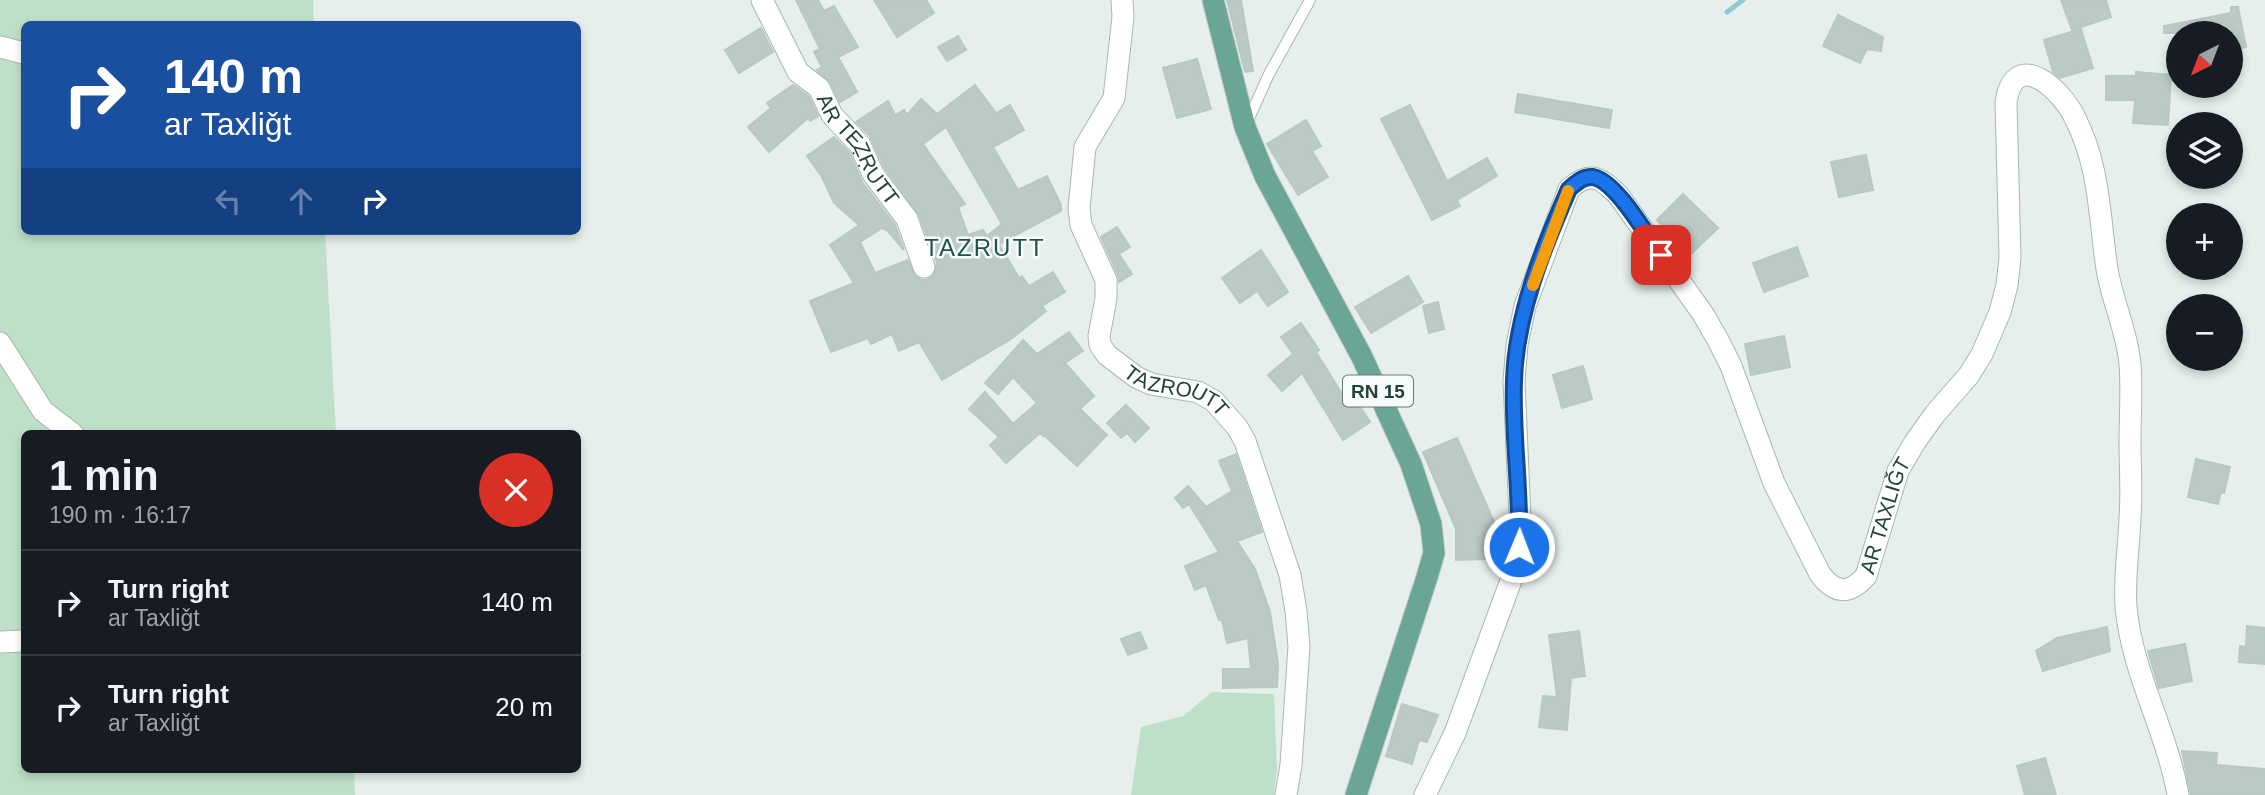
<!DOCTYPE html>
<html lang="en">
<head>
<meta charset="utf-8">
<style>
  :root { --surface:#171b24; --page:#242831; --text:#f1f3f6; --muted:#9ea1a6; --line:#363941 }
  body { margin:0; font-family:Helvetica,sans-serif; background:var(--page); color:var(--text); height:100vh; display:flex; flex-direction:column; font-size:26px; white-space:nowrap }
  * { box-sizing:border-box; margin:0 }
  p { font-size:23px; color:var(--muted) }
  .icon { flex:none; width:38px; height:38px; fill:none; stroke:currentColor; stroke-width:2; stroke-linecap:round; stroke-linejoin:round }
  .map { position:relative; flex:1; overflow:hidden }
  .drawer { position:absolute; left:21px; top:430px; width:560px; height:343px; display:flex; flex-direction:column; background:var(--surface); border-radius:10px; box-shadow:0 4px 10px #0003 }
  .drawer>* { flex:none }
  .guide { position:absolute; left:21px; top:21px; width:560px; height:214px; border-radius:10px; box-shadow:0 4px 10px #0003; background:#1a4fa0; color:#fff; overflow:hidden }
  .needle { width:46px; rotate:222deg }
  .controls { position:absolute; left:2166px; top:21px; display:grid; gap:14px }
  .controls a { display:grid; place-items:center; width:77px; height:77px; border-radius:50%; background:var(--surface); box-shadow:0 4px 10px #0003; font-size:35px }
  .pin { position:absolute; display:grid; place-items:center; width:60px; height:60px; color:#fff; margin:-30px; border-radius:14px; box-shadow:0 4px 10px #0006 }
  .me { position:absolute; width:77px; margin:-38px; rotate:1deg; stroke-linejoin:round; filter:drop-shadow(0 0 5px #0008) }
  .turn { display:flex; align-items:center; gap:24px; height:147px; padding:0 28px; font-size:32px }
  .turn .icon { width:91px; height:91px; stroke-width:2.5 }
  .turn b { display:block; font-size:49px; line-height:60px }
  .lanes { display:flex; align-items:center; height:66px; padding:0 28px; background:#0003; justify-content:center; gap:35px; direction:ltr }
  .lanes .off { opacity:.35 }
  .round { display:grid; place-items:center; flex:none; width:74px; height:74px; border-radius:37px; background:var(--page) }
  .head { display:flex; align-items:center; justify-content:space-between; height:119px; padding:0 28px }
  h1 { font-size:42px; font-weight:600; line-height:52px }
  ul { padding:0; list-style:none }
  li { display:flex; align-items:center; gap:21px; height:105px; padding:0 28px; border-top:2px solid var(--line) }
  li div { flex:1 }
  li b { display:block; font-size:26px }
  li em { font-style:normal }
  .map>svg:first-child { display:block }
  .green { fill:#bfe0c8 }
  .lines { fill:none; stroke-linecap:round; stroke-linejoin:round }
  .stream { stroke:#8ec9d4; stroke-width:5 }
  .building { fill:#bbcac4; stroke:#b8c9c2; stroke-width:2; fill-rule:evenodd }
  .service-casing { stroke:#a8b8b2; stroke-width:12 }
  .minor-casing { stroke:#a8b8b2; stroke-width:23 }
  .primary-casing { stroke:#c2cac8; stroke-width:23 }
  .service { stroke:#fff; stroke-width:10 }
  .minor { stroke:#fff; stroke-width:21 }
  .primary { stroke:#6aa596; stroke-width:21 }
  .route-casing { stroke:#114b97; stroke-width:18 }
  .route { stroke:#1a73e8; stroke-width:12 }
  .slow { stroke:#f59e0b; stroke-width:12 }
  .labels { text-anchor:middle; stroke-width:5; stroke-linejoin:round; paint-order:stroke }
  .shield { fill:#f7fbf9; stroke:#637a73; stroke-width:2 }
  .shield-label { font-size:19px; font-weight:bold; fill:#24423a }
  .street-label { font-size:21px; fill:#24423a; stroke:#f7fbf9 }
  .quarter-label { font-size:24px; letter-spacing:2px; fill:#1f5548; stroke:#f7fbf9 }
</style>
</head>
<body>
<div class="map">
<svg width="2265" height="795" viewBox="0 0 2265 795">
  <rect width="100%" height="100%" fill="#e6efeb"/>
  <!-- green -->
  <path class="green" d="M0,0h313l1,24h-290v207h301l11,203h-312v336h330l1,25h-355z
    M1212,692l62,2 3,75 -3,26h-143l10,-68 42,-11z"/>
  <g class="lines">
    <!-- stream -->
    <path class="stream" d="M1727,12l16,-12"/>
  </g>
  <!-- building -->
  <path class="building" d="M796,0h22l6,11 10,-5 24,41 -20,10 19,35 -17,10 -10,-20 -13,-12 5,-3 -8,-15 6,-3z
    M874,0h52l8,13 -37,24z
    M1227,0h14l12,71 -8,1z
    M2061,0h45l5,17 -39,13z
    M2231,7h7l8,40 -15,3v-17h-67v-7l67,-13z
    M1838,15l45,22 -2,14 -14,-2 -7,14 -37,-17z
    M761,28l12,24 -34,21 -14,-23z
    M2081,29l12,39 -33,10 -7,-6 -9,-32z
    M958,36l8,14 -19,11 -9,-14z
    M1197,59l14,50 -34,9 -14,-50z
    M2136,72l35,3 -3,50 -35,-2 2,-23h-29v-24h30z
    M793,85l16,12 9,19 -8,5 -2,-3 -39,34 -21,-25 23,-19 -4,-5z
    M975,85l21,28 14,-8 14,25 -31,17 25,43 29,-14 14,29v6l-62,33 20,34 3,-2 7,10 24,-14 12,20 -23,14 4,5 -35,28 -69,41 -23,-38 -20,9 -7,-17 -21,10 -3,-6 -37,14 -21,-51 44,-18 -24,-38 29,-20 -25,-22 -12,-26 -15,-21 27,-19 15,15 13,30 33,43 9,25 -18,-21 -1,1 -3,-2 -22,14 15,31 33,-13 7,16 7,4 7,-1 5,-4 3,-12 -18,-48 -35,-48 -14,-31 -14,-14 32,-21 7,14 9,-5 3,5 14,-16 16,15zM946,127l56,97 -15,12 -4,-6 -15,5 -10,-28 7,-3 -42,-60z
    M1518,94l94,16 -3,18 -94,-16z
    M1410,105l37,76 40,-23 10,18 -40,24 3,6 -28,14 -51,-101z
    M1306,120l15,26 -9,5 16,26 -30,18 -31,-51z
    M1866,155l7,35 -34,7 -8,-35z
    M1683,194l35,34 -27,26 -34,-34z
    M1117,227l13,20 -11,7 13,20 -13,8 -1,-7 -17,-38z
    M1797,247l11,29 -44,16 -11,-29z
    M1261,250l27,42 -20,14 -11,-15 -17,12 -18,-25z
    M1408,276l15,26 -52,31 -16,-26z
    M1438,302l6,27 -15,4 -6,-27z
    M1301,323l18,27 -3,2 26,42 7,-4 21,32 -27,18 -41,-67 -20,18 -14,-16 25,-21 -12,-17z
    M1069,332l14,19 -18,12 29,33 -14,13 27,26 -30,31 -33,-31 -1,1 -3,-3 -34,30 -16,-18 9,-8 -30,-28 16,-17 28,32 24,-21 -24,-26 -15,17 -13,-11 38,-43 14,14z
    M1784,336l6,31 -39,8 -6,-31z
    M1583,366l9,33 -30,9 -9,-33z
    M1126,405l23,23 -14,14 -8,-9 -6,5 -14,-15z
    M1457,438l37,84 1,21h-7l1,16 -33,1v-31l-33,-77z
    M1236,454l26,78 -25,9 18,28 15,43 8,51 -1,24 -54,1v-19h28l-3,-31 -21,5 -5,-23h-3l-13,-35 -11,5 -10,-24 34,-14 -30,-48 -6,4 -8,-10 13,-12 18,21 26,-16 -13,-30z
    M2196,459l34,8 -6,26 -3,-1 -3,12 -30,-7z
    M2247,626l18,2v36l-26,-2 1,-16 6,1z
    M2107,627l3,24 -67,20 -7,-20 21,-13z
    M1579,631l6,45 -14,2 -4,52 -28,-3 4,-31 14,1 -8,-62z
    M1140,632l7,16 -19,7 -7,-16z
    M2185,644l7,37 -33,7 -11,-37z
    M1402,704l36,11 -11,27 -8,-2 -7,24 -26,-8z
    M2182,751l35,2 -1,12 49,4v26h-74z
    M2045,758l11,37h-31l-8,-29z"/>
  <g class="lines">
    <!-- service casing -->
    <g class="service-casing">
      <path id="service" d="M1246,125l23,-51 41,-74"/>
    </g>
    <!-- minor casing -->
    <g class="minor-casing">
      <g id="minor">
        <path id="s1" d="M762,0l36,72 21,16 13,27 28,30 13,29 34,45 17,48"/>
        <path id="s2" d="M1122,0l1,17 -9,81 -29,49 -6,61 2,17 25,55v18l-7,38 1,9 7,10 29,22 15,7 47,8 16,9 23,26 8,14 45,134 6,36 3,35 -8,119 -5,30"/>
        <path d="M0,47l24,6"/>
        <path d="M0,343l43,68 30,23"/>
        <path d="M0,642l24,-1"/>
        <path id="s3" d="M1425,795l30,-62 58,-158 6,-28 1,-29 -6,-137 3,-36 8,-39 44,-117c22,-19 32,-11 50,7l84,118 15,26 13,26 43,117 46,91c15,20 29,21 46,2l32,-105 17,-29 20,-28 34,-39 13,-21 18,-42 7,-27 3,-27 -4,-156c9,-56 56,-12 69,16 24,47 24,93 31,144 4,35 21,67 24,102 2,26 0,53 0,79 0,25 2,50 0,74 -1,31 -6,59 -4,90 6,66 41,124 52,188"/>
      </g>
    </g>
    <!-- primary casing -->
    <g class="primary-casing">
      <path id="primary" d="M1213,0l32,127 20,49 97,181 49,107 20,60 3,29 -7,24 -71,218"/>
    </g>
    <!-- service -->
    <use href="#service" class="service"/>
    <!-- minor -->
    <use href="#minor" class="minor"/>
    <!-- primary -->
    <use href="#primary" class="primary"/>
  </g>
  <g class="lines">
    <!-- route casing -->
    <g class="route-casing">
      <path id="route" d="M1519,547c2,-55 -7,-111 -5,-167 2,-65 29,-132 55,-191 7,-6 14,-13 24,-12 23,4 54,59 68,78"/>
    </g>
    <!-- route -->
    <use href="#route" class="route"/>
    <!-- slow -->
    <path class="slow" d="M1533,285l35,-94"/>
  </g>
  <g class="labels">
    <!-- shield labels -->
    <rect class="shield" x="1343" y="375.5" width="70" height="31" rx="5"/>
    <g class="shield-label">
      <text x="1378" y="398">RN 15</text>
    </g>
    <!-- street labels -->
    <g class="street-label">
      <text dy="7" stroke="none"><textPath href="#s1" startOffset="180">AR TEẒṚUTT</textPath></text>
      <text dy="7" stroke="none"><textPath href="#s2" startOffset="452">TAZROUTT</textPath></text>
      <text dy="7" stroke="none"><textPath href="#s3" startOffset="1242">AR TAXLIǦT</textPath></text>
    </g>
    <!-- quarter labels -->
    <g class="quarter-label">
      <text x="985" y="256">TAZRUTT</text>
    </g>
  </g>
</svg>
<div class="controls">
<a><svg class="needle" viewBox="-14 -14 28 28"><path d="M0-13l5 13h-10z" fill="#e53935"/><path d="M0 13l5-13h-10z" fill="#9ea1a6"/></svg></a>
<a><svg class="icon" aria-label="layers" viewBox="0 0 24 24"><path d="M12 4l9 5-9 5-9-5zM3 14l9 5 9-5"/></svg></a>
<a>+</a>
<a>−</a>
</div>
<div class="pin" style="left:1661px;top:255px;background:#d93025"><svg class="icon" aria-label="arrive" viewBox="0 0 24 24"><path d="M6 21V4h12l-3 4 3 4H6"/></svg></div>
<svg class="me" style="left:1519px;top:547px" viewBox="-20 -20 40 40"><circle r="17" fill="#1a73e8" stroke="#fff" stroke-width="3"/><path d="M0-11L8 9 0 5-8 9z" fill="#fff"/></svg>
<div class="guide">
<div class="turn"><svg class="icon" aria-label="right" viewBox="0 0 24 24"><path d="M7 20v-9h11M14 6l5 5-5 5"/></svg><div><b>140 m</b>ar Taxliǧt</div></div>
<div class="lanes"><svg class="icon off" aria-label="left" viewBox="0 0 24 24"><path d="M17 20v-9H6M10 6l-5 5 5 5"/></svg><svg class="icon off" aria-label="ahead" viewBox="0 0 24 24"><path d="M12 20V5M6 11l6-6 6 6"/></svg><svg class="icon" aria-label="right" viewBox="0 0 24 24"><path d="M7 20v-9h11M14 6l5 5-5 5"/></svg></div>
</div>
<section class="drawer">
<div class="head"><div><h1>1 min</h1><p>190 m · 16:17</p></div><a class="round" style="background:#d93025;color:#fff"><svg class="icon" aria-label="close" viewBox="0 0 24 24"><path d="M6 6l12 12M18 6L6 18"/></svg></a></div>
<ul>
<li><svg class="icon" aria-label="right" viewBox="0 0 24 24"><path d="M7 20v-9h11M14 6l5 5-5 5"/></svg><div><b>Turn right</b><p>ar Taxliǧt</p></div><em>140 m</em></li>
<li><svg class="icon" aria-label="right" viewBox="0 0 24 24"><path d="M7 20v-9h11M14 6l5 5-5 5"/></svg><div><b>Turn right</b><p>ar Taxliǧt</p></div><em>20 m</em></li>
</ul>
</section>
</div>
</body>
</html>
